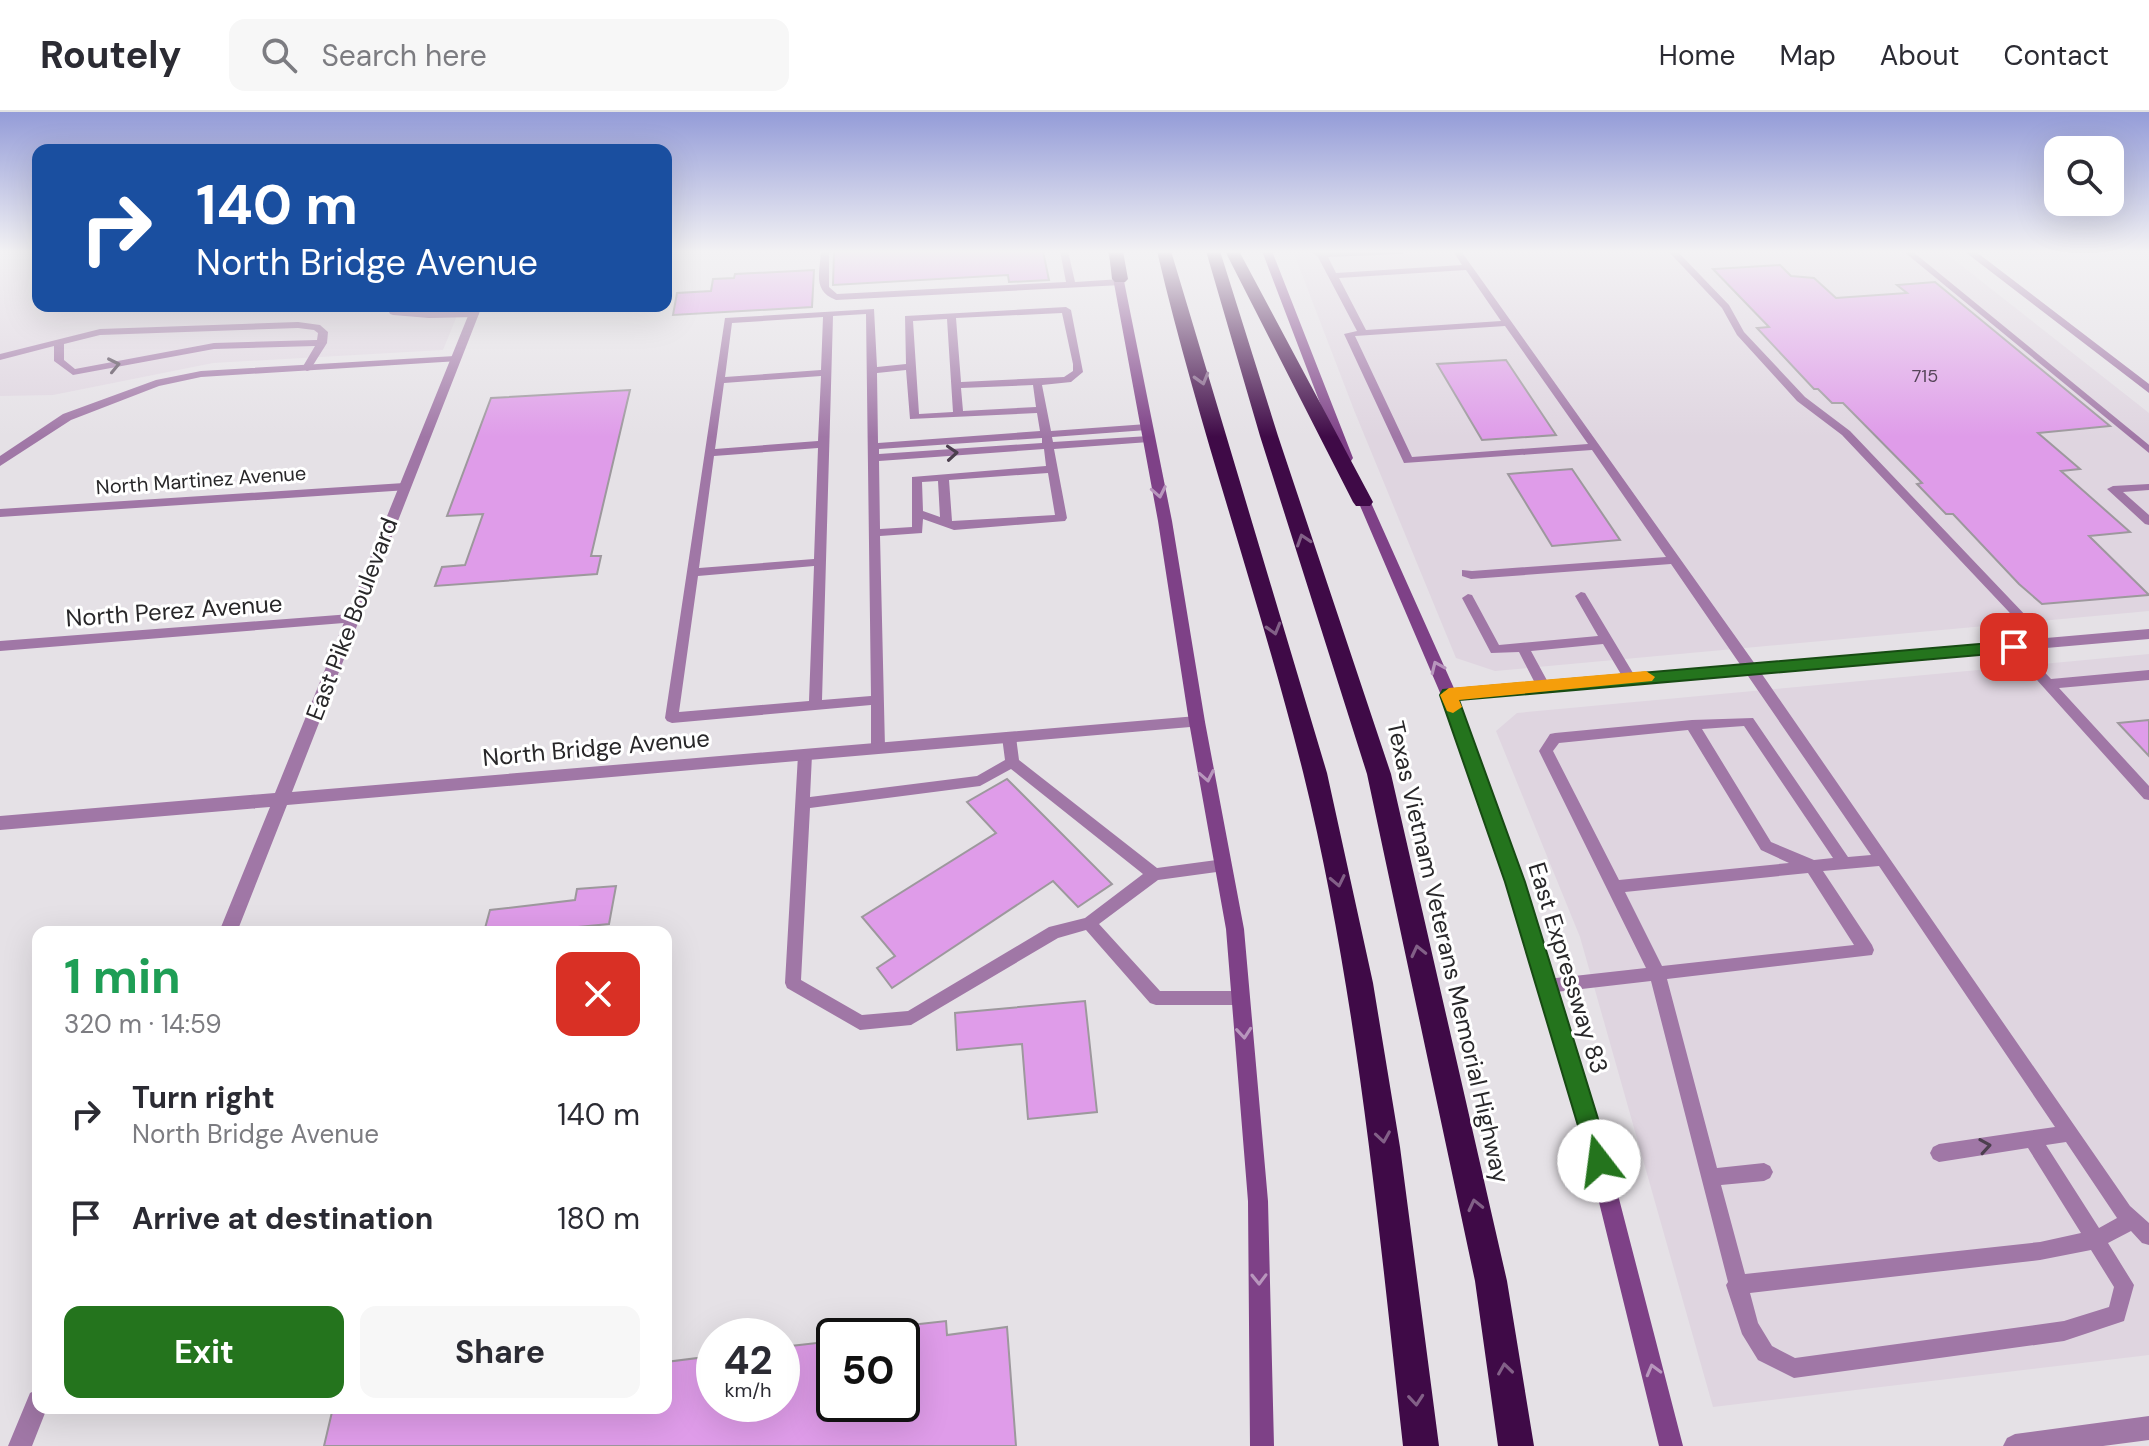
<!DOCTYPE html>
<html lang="en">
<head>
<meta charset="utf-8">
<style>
  :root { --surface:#fff; --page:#f7f7f7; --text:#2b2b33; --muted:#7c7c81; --line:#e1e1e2; --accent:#24741d }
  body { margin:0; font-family:"DM Sans",sans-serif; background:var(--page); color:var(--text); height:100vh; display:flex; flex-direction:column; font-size:30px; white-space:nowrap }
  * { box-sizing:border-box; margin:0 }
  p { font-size:26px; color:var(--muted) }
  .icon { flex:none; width:44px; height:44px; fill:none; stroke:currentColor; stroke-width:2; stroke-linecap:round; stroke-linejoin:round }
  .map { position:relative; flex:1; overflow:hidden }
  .drawer { position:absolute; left:32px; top:814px; width:640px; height:488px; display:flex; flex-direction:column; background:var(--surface); border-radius:16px; box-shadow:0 8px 32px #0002 }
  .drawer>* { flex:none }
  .banner { position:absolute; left:32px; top:32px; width:640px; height:168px; border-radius:16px; box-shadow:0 8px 32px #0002; background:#1a4fa0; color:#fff; overflow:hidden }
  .tools { position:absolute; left:2044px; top:24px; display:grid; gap:16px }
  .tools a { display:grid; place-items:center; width:80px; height:80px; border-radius:16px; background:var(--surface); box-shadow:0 8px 32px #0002; font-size:40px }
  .speed { position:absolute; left:696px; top:1206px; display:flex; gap:16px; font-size:40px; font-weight:700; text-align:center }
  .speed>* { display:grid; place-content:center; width:104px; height:104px; border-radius:50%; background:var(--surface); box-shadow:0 8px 32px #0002; line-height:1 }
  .speed small { font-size:20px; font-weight:400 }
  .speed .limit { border:4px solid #111; border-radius:12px; background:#fff; color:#111 }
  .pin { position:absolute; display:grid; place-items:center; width:68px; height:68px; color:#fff; margin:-34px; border-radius:16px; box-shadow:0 4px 12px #0006 }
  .me { position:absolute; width:88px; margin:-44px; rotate:345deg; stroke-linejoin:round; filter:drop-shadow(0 0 6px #0008) }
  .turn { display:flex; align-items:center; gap:28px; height:168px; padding:0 32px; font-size:36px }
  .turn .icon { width:104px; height:104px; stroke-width:2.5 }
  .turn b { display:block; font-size:56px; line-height:68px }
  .round { display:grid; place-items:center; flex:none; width:84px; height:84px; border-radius:16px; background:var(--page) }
  .overview { display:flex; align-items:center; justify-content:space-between; height:136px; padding:0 32px }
  h1 { font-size:48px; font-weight:700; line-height:60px; color:#1e9e55 }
  .primary-button { display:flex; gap:16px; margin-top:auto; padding:16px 32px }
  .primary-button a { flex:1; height:92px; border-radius:16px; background:var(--accent); color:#fff; font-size:32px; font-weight:700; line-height:92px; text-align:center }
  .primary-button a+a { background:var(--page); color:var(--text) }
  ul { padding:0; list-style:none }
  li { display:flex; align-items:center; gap:24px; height:104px; padding:0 32px }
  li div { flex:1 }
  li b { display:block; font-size:30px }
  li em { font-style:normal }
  header { display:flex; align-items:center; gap:48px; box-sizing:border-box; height:112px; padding:0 40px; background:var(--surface); border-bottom:2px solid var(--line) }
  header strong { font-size:38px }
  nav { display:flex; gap:44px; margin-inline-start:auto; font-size:28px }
  .search { width:560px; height:72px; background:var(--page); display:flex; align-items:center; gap:20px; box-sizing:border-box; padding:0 28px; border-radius:16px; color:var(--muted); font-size:30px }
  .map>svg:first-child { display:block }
  .built { fill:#dfd5e0 }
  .building { fill:#df9ce9; stroke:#9d989d; stroke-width:2 }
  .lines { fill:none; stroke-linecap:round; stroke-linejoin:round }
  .service { fill:#a077a6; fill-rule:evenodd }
  .minor { fill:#a077a6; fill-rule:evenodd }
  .tertiary { fill:#a077a6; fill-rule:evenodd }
  .secondary { fill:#7e4187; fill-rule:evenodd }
  .motorway { fill:#3f0a47; fill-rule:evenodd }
  .oneway { stroke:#4c3f4e }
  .oneway2 { stroke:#826087 }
  .oneway3 { stroke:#b896bd }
  .route { fill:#24741d; stroke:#174b13; stroke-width:2 }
  .slow { fill:#f59e0b }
  .labels { text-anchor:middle; stroke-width:6; stroke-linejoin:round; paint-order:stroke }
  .far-number-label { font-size:18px; fill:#564459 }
  .far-street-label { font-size:20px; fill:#282729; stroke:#fff }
  .street-label { font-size:24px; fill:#282729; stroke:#fff }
</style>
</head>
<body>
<header>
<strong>Routely</strong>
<div class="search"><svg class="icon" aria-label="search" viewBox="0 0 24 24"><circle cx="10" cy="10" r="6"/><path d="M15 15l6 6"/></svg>Search here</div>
<nav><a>Home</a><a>Map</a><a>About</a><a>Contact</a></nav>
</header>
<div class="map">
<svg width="2149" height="1334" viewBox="0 0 2149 1334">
  <rect width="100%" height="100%" fill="#e5e1e6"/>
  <!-- built -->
  <path class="built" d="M1293,139h650l206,162v198l-654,60 -39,-13 -102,-248z
    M38,146v48h423l-18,44 -230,13 -160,32 -53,1v-136z
    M2149,542v701l-436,52 -133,-470 -84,-206 21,-18z"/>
  <!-- building -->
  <path class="building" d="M834,139h209l6,29 -40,2 -1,-7 -175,10z
    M1780,153l11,11 23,2 22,20 71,-5 -10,-8 38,-3 175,144 -72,7 42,36 -19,2 69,61 -41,4 60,59 -107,9 -23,-20 -66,-70h-7l-29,-30 5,-1 -79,-80h-11l-14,-14h-4l-57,-61 12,-1 -56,-58z
    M814,158l-2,37 -139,8 4,-22 34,-2 2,-12 21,-1 1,-4z
    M1506,248l50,75 -74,5 -45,-76z
    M630,278l-39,166h10l-4,18 -162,12 7,-19 23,-2 18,-51 -36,2 44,-118z
    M1572,357l48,71 -68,6 -44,-72z
    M2149,608v36l-31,-33z
    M1007,667l105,105 -34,23 -25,-26 -161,107 -15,-20 18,-12 -33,-39 134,-84 -29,-31z
    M616,774l-7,38 -83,8h-42l6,-22 85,-10 2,-11z
    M1085,889l12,111 -69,7 -6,-75 -65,6 -2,-37z
    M946,1209l1,14 60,-8 9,119h-692l8,-34 36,-4h298v-46l48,-6v48h68v-57l52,-6v63h68v-78z"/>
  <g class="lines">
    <!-- service -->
    <path class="service" d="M821,139h8v36l8,7 229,-12 -6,-31h8l7,31 46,-3 4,3 -4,3 -285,15c-24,-9 -16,-28 -15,-49z
      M1310,139h96l-4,3 -74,3 8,16 126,-8 -9,-14h8l294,413 375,542 19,17v22l-7,-2 -11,-12 -23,12 26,42 -10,36 -60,20 -270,37 -36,-18 -16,-26 -16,-49 2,-3 -77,-301 -104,12 -6,-2 -2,-5 2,-5 6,-2 99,-11 -107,-217 11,-17 5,-1 137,-13 61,-2 95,139 23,-2 -200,-291 -200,15 -9,-3v-6l10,1 194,-14 -74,-107 -188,13 -60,-129 13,-3 -39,-74zM1466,158l35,51 -135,9 -27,-52zM1505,214l83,118 -176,13 -57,-121zM1744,614l89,132 -19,2 -43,-18 -69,-113zM1688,618l73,120 28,13 -170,17 -66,-129 6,-8zM1879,754l176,261 -116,17 -6,3 -3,6 3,6 6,3 89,-14 53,85 -41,9 -295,32 -24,-89 43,-4 6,-3 3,-6 -3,-6 -6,-3 -47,5 -50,-189 205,-24 2,-5 -2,-5 -49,-74zM1808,761l46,72 -192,21 -37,-74zM2066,1030l51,76 -18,10 -53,-83zM2091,1138l23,37 -5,20 -45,14 -269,37 -23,-12 -14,-23 -8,-30 290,-33z
      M1668,139h9l52,54 15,27 61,65 45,34 200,210 2,3 -2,3h-8l-200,-212 -45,-34 -60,-66 -15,-27z
      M1903,139h9l237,194v8z
      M386,194h10l1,4 28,2 2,-6h10l-2,6 39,-1 5,3 -5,3 -45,1 -36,-3 -3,-1z
      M1066,195l5,3 12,62 -12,10 -29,3 9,46 96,-7 5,3 -5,3 -95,7 1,5 96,-6 5,3 -5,3 -95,7 13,69 -2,3 -111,9 -31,-11 -1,14 -42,3 5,212 -2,4 -5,1 -7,-5v-43l-199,18 -5,-2 -2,-3 60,-400 149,-9 3,58 29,-3 -1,-48zM1062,201l11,51v7l-9,6 -103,5 -5,-64zM866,202l5,382 -49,4 11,-384zM823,205l-2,53 -96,7 7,-54zM947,207l6,93 -34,2 -6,-93zM906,258l4,49 127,-6 3,18 -162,12 -1,-70zM821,264l-3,65 -103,8 9,-66zM1033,273l3,22 -73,4 -2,-23zM1042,326v5l-163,11v-5zM818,336l-4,111 -115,9 15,-112zM1044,337l2,17 -134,11v50l-32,2 -1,-68zM1048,361l7,42 -103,6 -3,-41zM938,369l2,36 -17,-6 -1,-29zM814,454l-5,135 -130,11 19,-136z
      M298,210l22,3 8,7 -1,11 -17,27 -3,1 -5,-3 13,-22 -101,3 -141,26 -19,-14v-15l-54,14v-6l100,-25zM298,216l16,2 4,3 -1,7 -103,3 -139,26 -11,-9v-16l36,-9z
      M2149,372v6l-26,2 26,23v10l-4,-1 -38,-35 6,-3z
      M1581,480l4,1 51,85 -1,3h-10l-22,-37 -72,7 19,35 -2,3h-10l-19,-37 -28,1 -29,-55 6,-4 4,1 27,50 99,-9 -23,-40z
      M2014,531l4,1 33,35 98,-9v10l-90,8 90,98v14l-5,-1 -134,-149 -2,-3 2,-3z
      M1009,620l7,5 3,23 138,108 67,-9 5,2 2,4 -2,4 -5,2 -66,9 -59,44 61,67h81l6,2 2,5 -2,5 -6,2h-85l-6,-2 -64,-73 -28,8 -147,87 -51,5 -73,-42 -2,-5 13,-228 2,-4 5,-1 7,5 -2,42 167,-21 28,-16 -3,-23zM1011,657l132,105 -58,44 -36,9 -141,84 -46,4 -61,-35 9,-172 170,-22z"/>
    <!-- minor -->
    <path class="minor" d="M455,244l6,3 -2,2 -258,16 -42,9 -88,34 -71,46v-10l63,-42 93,-34 45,-9z
      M404,371l4,1v6l-408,27v-8z
      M351,502l5,2 2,3 -2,3 -356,29v-10z"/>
    <!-- tertiary -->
    <path class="tertiary" d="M1964,139h11l174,133v9z
      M472,194h10l-190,486 905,-76 5,2 3,4 -3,4 -915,79 -50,127h-18l51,-125 -270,23v-14l275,-23z
      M2149,517v10l-700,61 -8,-5 8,-5z
      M38,1277v19h9l-15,38h-24l22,-53z
      M2149,1304v24l-46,6h-100l4,-8 8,-4z"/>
    <!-- secondary -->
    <path class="secondary" d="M1108,139h10l54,270 33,201 39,207 24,272 6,245h-24l-2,-245 -22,-272 -37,-207 -31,-201z
      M1262,139h10l81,207 -2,3h-8l-2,-3z
      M1358,371l6,4 93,208 67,187 78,251 81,313h-24l-77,-313 -76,-251 -65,-187 -89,-208z"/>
    <!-- motorway -->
    <path class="motorway" d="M1109,139h14l5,28 -3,3h-10l-3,-3z
      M1157,139h14l156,522 46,210 27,164 39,299h-36c-25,-224 -46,-455 -100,-674 -44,-175 -105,-346 -146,-521z
      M1206,139h14l58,185 113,338 116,507 27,165h-36l-23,-165 -108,-507 -107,-338z
      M1225,139h14l134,251 -3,4h-14l-3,-4z"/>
  </g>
  <!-- one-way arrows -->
  <defs><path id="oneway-chevron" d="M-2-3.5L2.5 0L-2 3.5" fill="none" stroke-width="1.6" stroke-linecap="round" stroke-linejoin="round" transform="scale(2)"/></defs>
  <g class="oneway">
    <use href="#oneway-chevron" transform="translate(114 253) rotate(-12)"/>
    <use href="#oneway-chevron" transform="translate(952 341) rotate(-4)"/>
    <use href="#oneway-chevron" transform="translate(1985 1034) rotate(-9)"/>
  </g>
  <g class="oneway2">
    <use href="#oneway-chevron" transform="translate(1202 267) rotate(74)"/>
    <use href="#oneway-chevron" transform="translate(1303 428) rotate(-108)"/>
    <use href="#oneway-chevron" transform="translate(1274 517) rotate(74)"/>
    <use href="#oneway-chevron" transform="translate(1338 769) rotate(78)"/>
    <use href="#oneway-chevron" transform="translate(1418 839) rotate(-103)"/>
    <use href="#oneway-chevron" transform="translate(1383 1025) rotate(81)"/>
    <use href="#oneway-chevron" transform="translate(1475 1093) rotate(-103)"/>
    <use href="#oneway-chevron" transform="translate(1505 1257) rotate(-98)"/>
    <use href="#oneway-chevron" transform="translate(1416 1288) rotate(85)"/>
  </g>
  <g class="oneway3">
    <use href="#oneway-chevron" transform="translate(1159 380) rotate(79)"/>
    <use href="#oneway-chevron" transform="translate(1437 555) rotate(-114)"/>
    <use href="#oneway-chevron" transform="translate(1207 664) rotate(79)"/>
    <use href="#oneway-chevron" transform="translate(1244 921) rotate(85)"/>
    <use href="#oneway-chevron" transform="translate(1259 1167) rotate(89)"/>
    <use href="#oneway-chevron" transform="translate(1653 1258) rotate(-105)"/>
  </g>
  <!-- sky -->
  <linearGradient id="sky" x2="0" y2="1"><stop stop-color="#949cd8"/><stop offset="0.43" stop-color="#f3f2f4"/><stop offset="1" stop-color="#f3f2f4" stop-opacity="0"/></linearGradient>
  <rect width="2149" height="325" fill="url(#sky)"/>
  <!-- route -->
  <path class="route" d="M2014,529l8,6 -8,5 -555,48 66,182 86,279 -4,8 -8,4 -8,-4 -86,-287 -65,-187 3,-5z"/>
  <!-- slow -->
  <path class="slow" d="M1646,559l9,6 -3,4 -193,19 3,7 -9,6 -6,-2 -7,-16 9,-7z"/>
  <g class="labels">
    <!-- far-number labels -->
    <g class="far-number-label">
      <text x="1925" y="270">715</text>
    </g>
    <!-- far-street labels -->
    <g class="far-street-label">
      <text transform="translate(201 368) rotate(-4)" y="7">North Martinez Avenue</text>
    </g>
    <!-- street labels -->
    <g class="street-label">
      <text transform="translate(174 499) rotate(-4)" y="8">North Perez Avenue</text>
      <text transform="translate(352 507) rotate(-69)" y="8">East Pike Boulevard</text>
      <text transform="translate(596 636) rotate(-5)" y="8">North Bridge Avenue</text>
      <text transform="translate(1448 840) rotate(77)" y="8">Texas Vietnam Veterans Memorial Highway</text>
      <text transform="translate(1568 856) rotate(73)" y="8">East Expressway 83</text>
    </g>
  </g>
</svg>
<div class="tools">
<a><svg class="icon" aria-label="search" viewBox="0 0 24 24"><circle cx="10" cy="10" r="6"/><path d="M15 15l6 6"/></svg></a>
</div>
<div class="speed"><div>42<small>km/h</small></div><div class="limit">50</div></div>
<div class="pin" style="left:2014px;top:535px;background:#d93025"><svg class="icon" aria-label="arrive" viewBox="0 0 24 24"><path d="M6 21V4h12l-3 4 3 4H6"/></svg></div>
<svg class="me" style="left:1599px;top:1049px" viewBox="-20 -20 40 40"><circle r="19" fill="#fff"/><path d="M0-13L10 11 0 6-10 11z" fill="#24741d"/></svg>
<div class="banner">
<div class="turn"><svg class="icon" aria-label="right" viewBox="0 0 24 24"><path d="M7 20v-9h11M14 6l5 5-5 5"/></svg><div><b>140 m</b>North Bridge Avenue</div></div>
</div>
<section class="drawer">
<div class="overview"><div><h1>1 min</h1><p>320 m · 14:59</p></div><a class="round" style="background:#d93025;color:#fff"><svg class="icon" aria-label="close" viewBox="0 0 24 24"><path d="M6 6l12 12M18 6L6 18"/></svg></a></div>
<ul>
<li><svg class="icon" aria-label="right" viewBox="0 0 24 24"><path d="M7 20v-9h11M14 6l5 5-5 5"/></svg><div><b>Turn right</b><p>North Bridge Avenue</p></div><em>140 m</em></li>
<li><svg class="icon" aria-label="arrive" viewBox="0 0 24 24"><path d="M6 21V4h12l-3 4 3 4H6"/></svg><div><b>Arrive at destination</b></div><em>180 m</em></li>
</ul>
<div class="primary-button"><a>Exit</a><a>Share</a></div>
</section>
</div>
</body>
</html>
